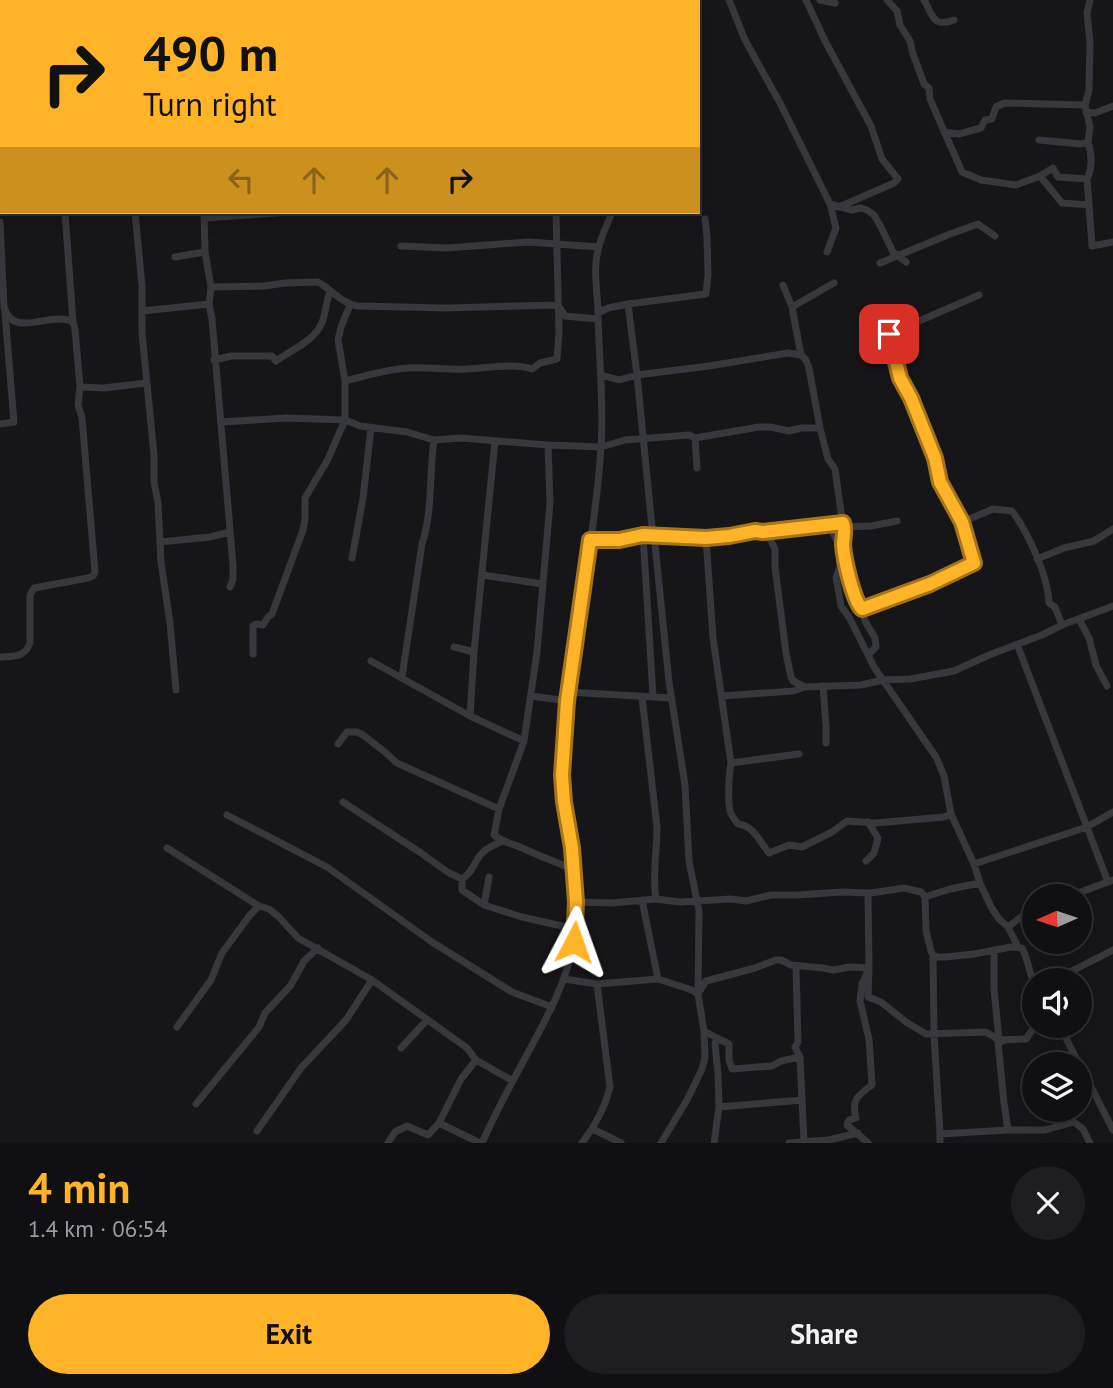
<!DOCTYPE html>
<html lang="en">
<head>
<meta charset="utf-8">
<style>
  :root { --surface:#101012; --page:#1e1e20; --text:#f1f3f6; --muted:#9c9d9f; --line:#303032; --accent:#ffb427 }
  body { margin:0; font-family:"PT Sans",sans-serif; background:var(--page); color:var(--text); height:100vh; display:flex; flex-direction:column; font-size:26px; white-space:nowrap }
  * { box-sizing:border-box; margin:0 }
  p { font-size:23px; color:var(--muted) }
  .icon { flex:none; width:38px; height:38px; fill:none; stroke:currentColor; stroke-width:2; stroke-linecap:round; stroke-linejoin:round }
  .map { position:relative; height:1143px; overflow:hidden }
  .side { display:flex; flex-direction:column; background:var(--surface); flex:1 }
  .side>* { flex:none }
  .banner { position:absolute; left:0px; top:0px; width:700px; height:214px; box-shadow:0 4px 18px #0003,0 0 0 2px var(--line); background:#ffb427; color:#111; overflow:hidden }
  .needle { width:46px; rotate:267deg }
  .controls { position:absolute; left:1022px; top:884px; display:grid; gap:14px }
  .controls a { display:grid; place-items:center; width:70px; height:70px; border-radius:50%; background:var(--surface); box-shadow:0 4px 18px #0003,0 0 0 2px var(--line); font-size:35px }
  .pin { position:absolute; display:grid; place-items:center; width:60px; height:60px; color:#fff; margin:-30px; border-radius:14px; box-shadow:0 4px 10px #0006 }
  .me { position:absolute; width:77px; margin:-38px; rotate:4deg; stroke-linejoin:round; filter:drop-shadow(0 0 5px #0008) }
  .turn { display:flex; align-items:center; gap:24px; height:147px; padding:0 28px; font-size:32px }
  .turn .icon { width:91px; height:91px; stroke-width:2.5 }
  .turn b { display:block; font-size:49px; line-height:60px }
  .lanes { display:flex; align-items:center; height:66px; padding:0 28px; background:#0003; justify-content:center; gap:35px; direction:ltr }
  .lanes .off { opacity:.35 }
  .round { display:grid; place-items:center; flex:none; width:74px; height:74px; border-radius:37px; background:var(--page) }
  .overview { display:flex; align-items:center; justify-content:space-between; height:119px; padding:0 28px }
  h1 { font-size:42px; font-weight:700; line-height:52px; color:var(--accent) }
  .cta { display:flex; gap:14px; margin-top:auto; padding:14px 28px }
  .cta a { flex:1; height:80px; border-radius:42px; background:var(--accent); color:#111; font-size:28px; font-weight:700; line-height:80px; text-align:center }
  .cta a+a { background:var(--page); color:var(--text) }
  .map>svg:first-child { display:block }
  .lines { fill:none; stroke-linecap:round; stroke-linejoin:round }
  .minor { stroke:#36383d; stroke-width:7 }
  .route-casing { stroke:#a67519; stroke-width:18 }
  .route { stroke:#ffb427; stroke-width:12 }
</style>
</head>
<body>
<div class="map">
<svg width="1113" height="1143" viewBox="0 0 1113 1143">
  <rect width="100%" height="100%" fill="#161618"/>
  <g class="lines">
    <!-- minor -->
    <path class="minor" d="M47,0v2
      M117,0v2
      M188,0v2
      M480,0l1,2
      M543,0l1,2
      M644,0v2
      M729,0l16,40 35,63 50,101 22,6 9,-2 6,2 7,5 7,12 12,25 13,10
      M806,0l19,41 46,85 11,33 16,20 -4,4 -55,24
      M820,0l15,3
      M887,0l10,11 3,14 10,16 3,13 11,30 5,4 1,11 32,73 19,8 35,5 24,-9
      M924,0c9,15 8,28 30,20
      M444,2l1,-2
      M454,2l1,-2
      M571,2l4,-2
      M1086,112l9,1 18,-7
      M944,132l15,2 22,-6 4,-8 7,-1 4,-12 8,-4 81,2
      M1039,140l42,4 7,-2 2,-15 -5,-22 4,-15 1,-48 -3,-29 3,-13
      M1088,142c4,13 5,25 -1,37l-29,-2 -5,-9 -13,8 22,27 27,2 3,41 21,-4
      M1087,179l2,26
      M65,212l8,110
      M135,212l7,74v47l12,122v27l4,21 3,59 9,61 6,67
      M204,212l1,40 6,35 -2,17 3,15 21,246v14l-3,8
      M205,218l85,-6
      M0,222l4,85c9,33 47,3 69,15l2,7 5,58 -2,18 4,13 13,154 -2,4 -5,2 -54,10 -4,7v48c-5,15 -17,13 -30,14
      M401,246l46,2 81,-6 71,5
      M827,252l9,-24 -6,-24
      M175,257l30,-5
      M880,263l70,-29 28,-10 17,12
      M783,285l9,22 9,48 5,5 3,8 11,60 8,31 7,10 6,43 4,15 -2,19 12,52 2,6 5,5 3,12 10,17 1,9 -8,8
      M211,287l53,-1 21,-3 33,-1c13,7 23,21 39,24l89,2 112,-3 7,11 33,3
      M628,304l9,71 15,152 2,8 15,147 16,103 4,76 10,50 -1,83 6,37 1,26 -3,12 -15,31 -26,43
      M792,307l42,-24
      M142,311l67,-7
      M598,313l10,-5 20,-4 78,-10 2,-19 -1,-39 -2,-17
      M214,360l17,-4h41l4,5c15,-11 41,-21 47,-41 3,-10 3,-18 7,-28
      M601,375l18,5 18,-5 72,-9 79,-13 13,2
      M345,381c21,-5 42,-12 64,-13 19,-1 39,2 59,1 19,-1 47,-6 64,0l8,-6 17,-4 2,-28 -3,-119
      M80,387l24,1 42,-5
      M221,422l66,-4 58,2 15,6 47,6 27,8 27,-2 87,7 53,2 24,-7 64,-5 6,3 64,-11h11l19,4 12,-3h19
      M0,424l14,-2 -9,-109
      M695,438l2,30
      M962,522l31,-13 19,2c16,21 36,65 37,92l6,4 7,18
      M845,527l26,-1 26,-5
      M763,532l61,-6 7,3 8,16 1,22 -4,10 5,29 8,11 25,50 62,90 8,19 7,38 23,50 6,19 11,24 8,12 9,8 10,20
      M643,535l10,161
      M706,538l7,100 18,125c-2,11 -4,41 0,51 2,4 5,7 7,10 15,1 22,18 31,29l20,-8 13,2 30,-15 15,-11 29,2 68,-6 7,-3
      M590,540h29l24,-5 63,3 23,-2 26,-5h7l6,4 7,14v18l11,86 5,24 2,4 12,6
      M160,542l50,-5 20,-5
      M352,558l11,-60 8,-70
      M1037,559l27,-11 30,-7 19,-12
      M483,575l59,9
      M862,609l68,-25 44,-21 -12,-41 -22,-40 -5,-24 -24,-60 -11,-20 -11,-44 90,-39
      M1079,619l10,19 7,27 11,21
      M1017,644l91,238
      M454,647l20,5
      M253,654v-28l3,-2 7,1 5,-8 4,-3 31,-84 2,-11v-21l22,-37 18,-41v-39l-7,-41 3,-13 9,-22
      M371,661l99,55 54,25 13,-89 13,-149 -2,-58
      M402,677l20,-133c11,-33 7,-70 12,-104
      M823,686l3,40v17
      M568,692l103,6
      M532,696l35,5
      M722,696l71,-5 12,-4 56,-2 22,-5 27,-1 44,-8 35,-16 53,-20 20,-10 51,-19
      M642,697l15,130c0,24 -5,48 -1,72
      M470,716l4,-64 21,-211
      M524,741l-25,68 -5,26c8,7 16,8 26,12 17,8 35,15 53,22
      M338,744l9,-12h10l6,3 22,17 12,11 102,46
      M731,763l68,-9
      M343,802l78,51 28,20 13,6
      M227,815l100,52 105,75 80,50 40,15
      M167,848l92,58 10,3 9,7 20,22 74,42 -26,40 -45,48 -44,63
      M866,861l8,-8 4,-15 -10,-16
      M974,864l113,-37 26,-15
      M489,877l-5,28 38,12 53,12
      M868,893l1,75 -7,16 -2,17 9,38 3,46c-14,10 -21,15 -16,33l-7,2 -2,5 21,18
      M1070,896l43,-16
      M925,897l25,-8 30,-6
      M642,900l16,79
      M576,902l36,1 44,-4 24,3 51,-3 15,2 25,-6h27l43,-3 30,1 33,-5 17,4 4,5 1,34 5,20 2,4 4,2h8l29,-3 37,-7 11,1c6,11 7,24 12,35
      M484,905l-22,-15v-11c9,-6 10,-11 15,-19 5,-10 15,-14 25,-19
      M1008,927l13,-10 13,-8
      M994,950v39l5,51
      M933,955l1,79 6,100
      M564,979l33,5 61,-5 34,11 6,4
      M372,980l95,68 9,12 37,21
      M1054,980l59,-30
      M698,994l8,-13 49,-13 21,-8h5l10,5 32,3 10,2 17,-3 19,1 -1,29 13,5 25,20 20,12 60,-2 13,8 27,-1
      M1060,1026l19,38
      M177,1027l34,-47 11,-27 28,-38 9,-9
      M704,1031l13,7 -2,6 3,30 1,33 83,-7 -2,-43
      M717,1038l12,6v16l3,9 40,-3 9,-5 19,-4 -5,-10 3,-5 -2,-76
      M1022,1039h4l9,-13
      M1003,1041l-5,1 6,61 4,27h37l29,-8 9,7 7,14
      M401,1048l26,-28
      M1080,1065l33,65
      M802,1100l2,42
      M196,1104l63,-77 6,-14 26,-28 13,-24 14,-13
      M439,1123l22,-44 15,-19
      M593,1129l28,14
      M388,1143l7,-11 12,-6 21,9 11,-12 41,20
      M482,1143c14,-32 31,-63 48,-94 19,-35 37,-69 44,-108 5,-28 2,-67 -2,-95 -5,-24 -10,-48 -9,-73 2,-110 31,-217 38,-326 3,-44 -2,-88 -3,-132 0,-24 -6,-45 1,-69 3,-11 9,-23 13,-34
      M582,1143c13,-17 23,-35 28,-56l-13,-103
      M714,1143l5,-36
      M789,1143l40,-3 29,-7
      M940,1143v-9l68,-4"/>
  </g>
  <g class="lines">
    <!-- route casing -->
    <g class="route-casing">
      <path id="route" d="M574,942l2,-40 -4,-54 -8,-46 -2,-27 5,-74 23,-161h29l24,-5 63,3 23,-2 26,-5 8,1 80,-9c3,8 0,14 0,22 1,14 10,55 19,64l68,-25 44,-21 -12,-41 -22,-40 -5,-24 -24,-60 -11,-20 -11,-44"/>
    </g>
    <!-- route -->
    <use href="#route" class="route"/>
  </g>
</svg>
<div class="controls">
<a><svg class="needle" viewBox="-14 -14 28 28"><path d="M0-13l5 13h-10z" fill="#e53935"/><path d="M0 13l5-13h-10z" fill="#9c9d9f"/></svg></a>
<a><svg class="icon" aria-label="sound" viewBox="0 0 24 24"><path d="M4 9h4l5-4v14l-5-4H4zM17 9q2 3 0 6"/></svg></a>
<a><svg class="icon" aria-label="layers" viewBox="0 0 24 24"><path d="M12 4l9 5-9 5-9-5zM3 14l9 5 9-5"/></svg></a>
</div>
<div class="pin" style="left:889px;top:334px;background:#d93025"><svg class="icon" aria-label="arrive" viewBox="0 0 24 24"><path d="M6 21V4h12l-3 4 3 4H6"/></svg></div>
<svg class="me" style="left:574px;top:942px" viewBox="-20 -20 40 40"><path d="M0-17L14 15 0 8-14 15z" fill="#ffb427" stroke="#fff" stroke-width="4"/></svg>
<div class="banner">
<div class="turn"><svg class="icon" aria-label="right" viewBox="0 0 24 24"><path d="M7 20v-9h11M14 6l5 5-5 5"/></svg><div><b>490 m</b>Turn right</div></div>
<div class="lanes"><svg class="icon off" aria-label="left" viewBox="0 0 24 24"><path d="M17 20v-9H6M10 6l-5 5 5 5"/></svg><svg class="icon off" aria-label="ahead" viewBox="0 0 24 24"><path d="M12 20V5M6 11l6-6 6 6"/></svg><svg class="icon off" aria-label="ahead" viewBox="0 0 24 24"><path d="M12 20V5M6 11l6-6 6 6"/></svg><svg class="icon" aria-label="right" viewBox="0 0 24 24"><path d="M7 20v-9h11M14 6l5 5-5 5"/></svg></div>
</div>
</div>
<section class="side">
<div class="overview"><div><h1>4 min</h1><p>1.4 km · 06:54</p></div><a class="round"><svg class="icon" aria-label="close" viewBox="0 0 24 24"><path d="M6 6l12 12M18 6L6 18"/></svg></a></div>
<div class="cta"><a>Exit</a><a>Share</a></div>
</section>
</body>
</html>
